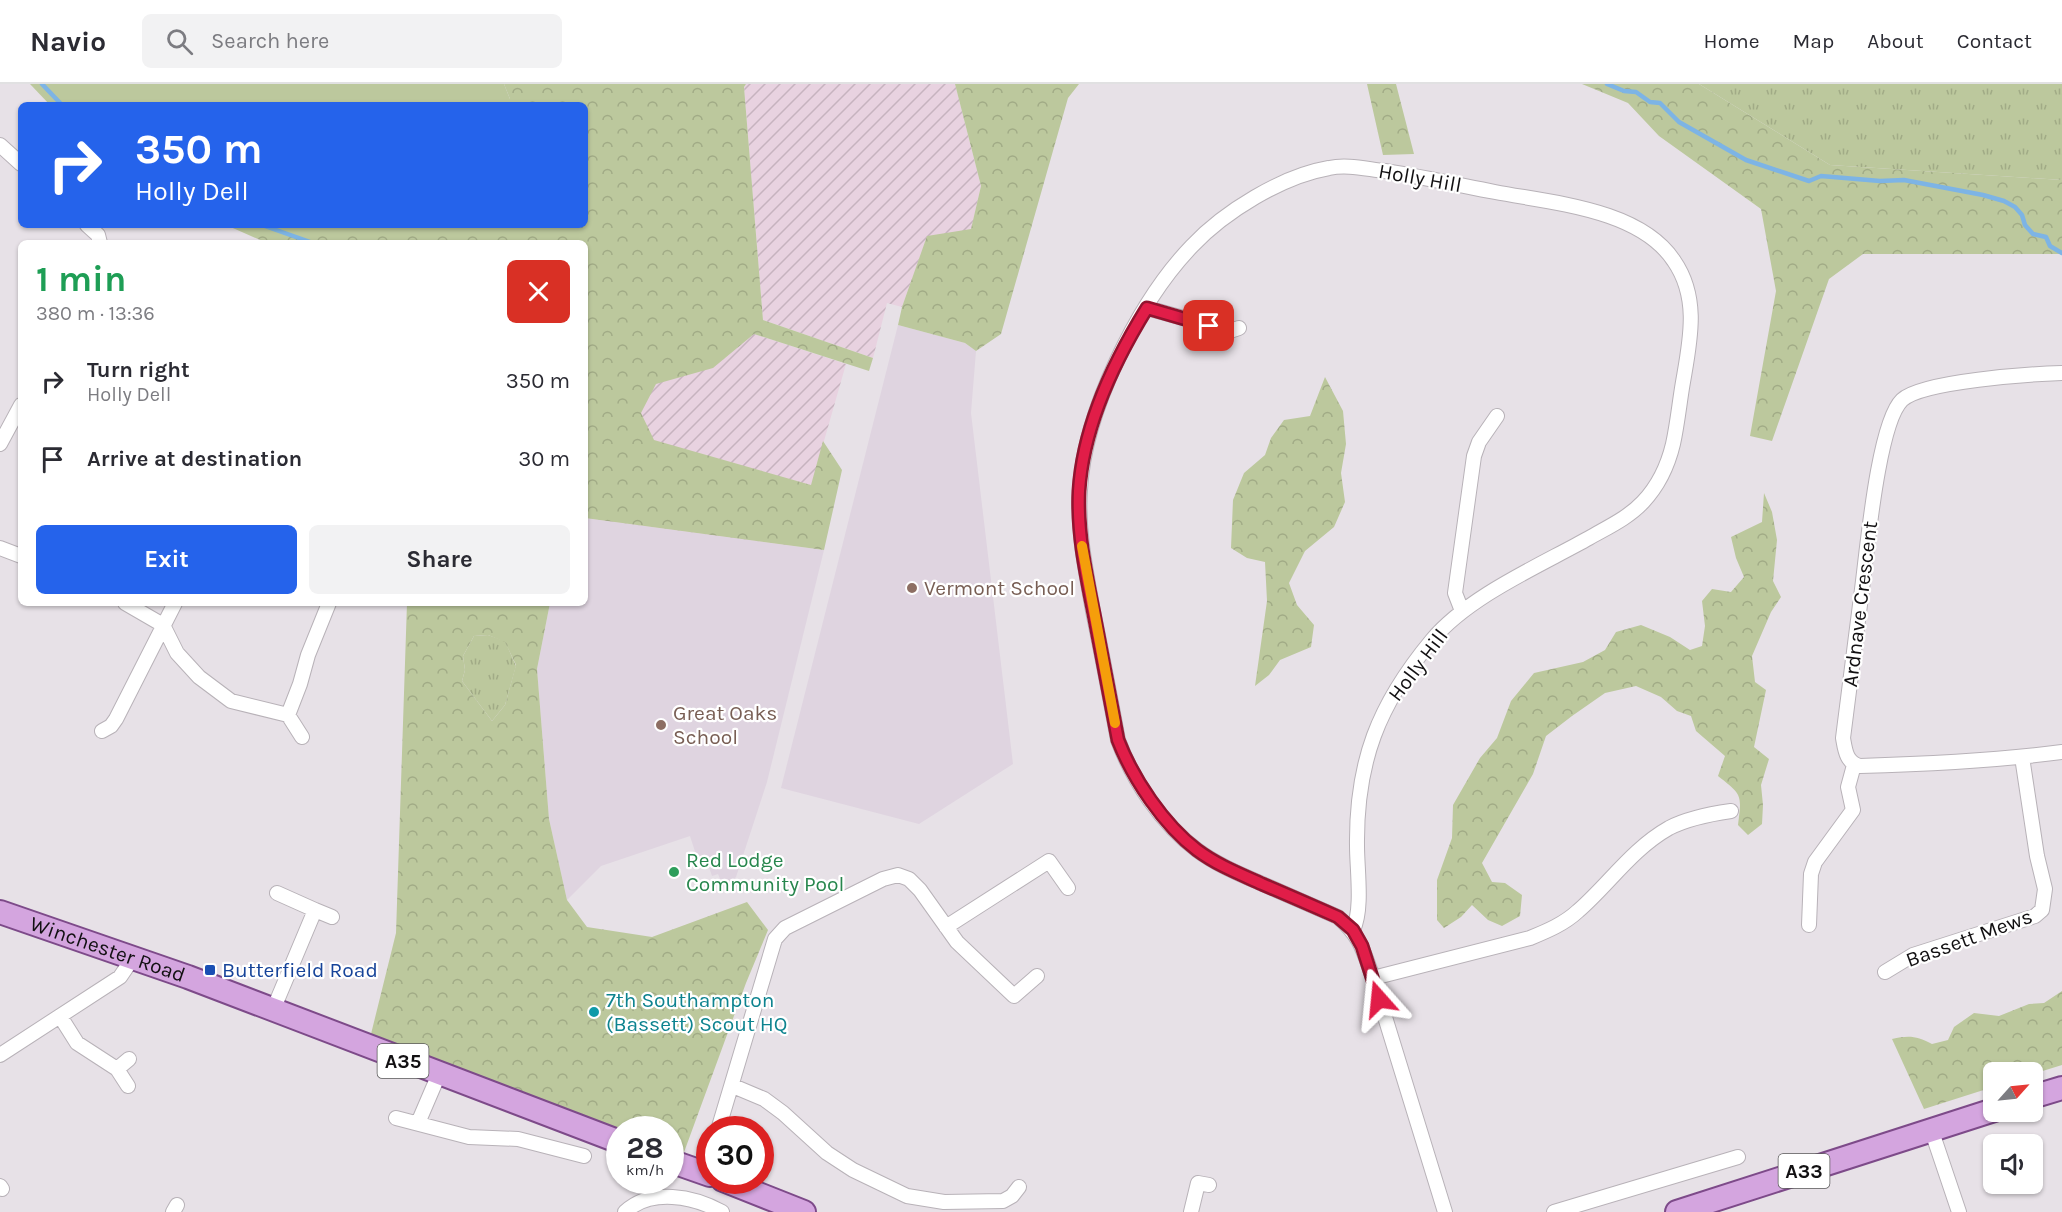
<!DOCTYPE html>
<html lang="en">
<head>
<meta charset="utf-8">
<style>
  :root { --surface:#fff; --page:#f2f2f3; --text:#2b2b33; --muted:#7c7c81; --line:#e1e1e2; --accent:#2563eb }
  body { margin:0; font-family:Karla,sans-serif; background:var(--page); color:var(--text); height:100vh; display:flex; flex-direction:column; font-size:22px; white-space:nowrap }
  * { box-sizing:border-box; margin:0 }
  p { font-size:20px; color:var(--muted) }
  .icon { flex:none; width:33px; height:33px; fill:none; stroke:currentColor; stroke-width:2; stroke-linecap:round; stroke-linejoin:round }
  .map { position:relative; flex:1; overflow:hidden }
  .drawer { position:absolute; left:18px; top:156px; width:570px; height:366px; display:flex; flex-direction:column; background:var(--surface); border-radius:9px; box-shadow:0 2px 4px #0004 }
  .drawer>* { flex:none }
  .hud { position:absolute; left:18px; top:18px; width:570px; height:126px; border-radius:9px; box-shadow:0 2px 4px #0004; background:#2563eb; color:#fff; overflow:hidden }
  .needle { width:39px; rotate:63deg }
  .buttons { position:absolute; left:1983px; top:978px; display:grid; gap:12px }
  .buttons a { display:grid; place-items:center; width:60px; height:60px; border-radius:9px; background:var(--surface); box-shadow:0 2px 4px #0004; font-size:30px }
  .speed { position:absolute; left:606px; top:1032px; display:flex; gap:12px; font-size:30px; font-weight:700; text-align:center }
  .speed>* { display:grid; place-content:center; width:78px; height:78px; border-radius:50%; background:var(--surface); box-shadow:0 2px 4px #0004; line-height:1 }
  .speed small { font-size:15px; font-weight:400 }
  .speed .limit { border:9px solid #d22; background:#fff; color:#111 }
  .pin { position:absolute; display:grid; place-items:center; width:51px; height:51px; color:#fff; margin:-26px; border-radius:12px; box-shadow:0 3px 9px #0006 }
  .me { position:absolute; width:66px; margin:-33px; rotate:342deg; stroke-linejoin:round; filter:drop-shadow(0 0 4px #0008) }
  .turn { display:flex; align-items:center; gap:21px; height:126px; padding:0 18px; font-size:27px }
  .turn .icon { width:78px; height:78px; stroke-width:2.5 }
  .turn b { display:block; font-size:42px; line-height:51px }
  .round { display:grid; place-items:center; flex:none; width:63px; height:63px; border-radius:9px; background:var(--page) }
  .overview { display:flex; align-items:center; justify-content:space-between; height:102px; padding:0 18px }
  h1 { font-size:36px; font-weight:700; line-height:45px; color:#1e9e55 }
  .cta { display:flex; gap:12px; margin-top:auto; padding:12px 18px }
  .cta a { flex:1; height:69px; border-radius:9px; background:var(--accent); color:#fff; font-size:24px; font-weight:700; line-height:69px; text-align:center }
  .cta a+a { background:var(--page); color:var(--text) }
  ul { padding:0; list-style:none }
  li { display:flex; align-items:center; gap:18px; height:78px; padding:0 18px }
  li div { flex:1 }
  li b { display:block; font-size:22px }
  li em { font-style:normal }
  header { display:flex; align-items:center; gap:36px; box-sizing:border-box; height:84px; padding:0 30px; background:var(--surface); border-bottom:2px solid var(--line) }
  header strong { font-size:28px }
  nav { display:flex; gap:33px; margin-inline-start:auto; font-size:21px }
  .search { width:420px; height:54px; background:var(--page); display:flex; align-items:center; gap:15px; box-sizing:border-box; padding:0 21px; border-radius:9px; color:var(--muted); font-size:22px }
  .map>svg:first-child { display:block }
  .built { fill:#dfd4e0 }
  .industrial { fill:url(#industrial-furrows) }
  .grass { fill:url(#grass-tufts) }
  .forest { fill:url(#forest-crowns); fill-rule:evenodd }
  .green { fill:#bcc89d }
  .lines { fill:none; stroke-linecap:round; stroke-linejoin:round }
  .stream { stroke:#7db4e5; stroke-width:4.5 }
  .minor-casing { stroke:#b8b2b8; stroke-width:16 }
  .primary-casing { stroke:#7d4a89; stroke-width:26 }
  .minor { stroke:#fff; stroke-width:14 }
  .primary { stroke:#d4a5df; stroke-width:22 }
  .route-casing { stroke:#92132f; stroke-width:15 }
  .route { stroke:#e11d48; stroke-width:10 }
  .slow { stroke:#f59e0b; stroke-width:10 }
  .education-dot { fill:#8d6e63; stroke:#fff; stroke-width:2 }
  .leisure-dot { fill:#2e9e5b; stroke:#fff; stroke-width:2 }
  .transit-dot { fill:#1a4fb4; stroke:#fff; stroke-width:2 }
  .culture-dot { fill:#0f9aa8; stroke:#fff; stroke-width:2 }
  .labels { text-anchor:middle; stroke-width:4.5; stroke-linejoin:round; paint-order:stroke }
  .shield { fill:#fff; stroke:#595859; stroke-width:1.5 }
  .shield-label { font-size:20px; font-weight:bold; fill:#121012 }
  .street-label { font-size:21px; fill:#121012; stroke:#fff }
  .education-label { font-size:21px; fill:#785e54; stroke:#fff; text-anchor:start }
  .leisure-label { font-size:21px; fill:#27864d; stroke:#fff; text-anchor:start }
  .transit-label { font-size:21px; fill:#164399; stroke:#fff; text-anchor:start }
  .culture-label { font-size:21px; fill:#0d838f; stroke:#fff; text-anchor:start }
</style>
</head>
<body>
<header>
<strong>Navio</strong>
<div class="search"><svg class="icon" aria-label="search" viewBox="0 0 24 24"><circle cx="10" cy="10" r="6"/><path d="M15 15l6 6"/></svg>Search here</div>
<nav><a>Home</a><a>Map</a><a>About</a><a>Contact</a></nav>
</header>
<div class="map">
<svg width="2062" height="1128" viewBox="0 0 2062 1128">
  <defs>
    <pattern id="industrial-furrows" width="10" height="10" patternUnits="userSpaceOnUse" patternTransform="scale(1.5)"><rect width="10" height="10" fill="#e8d2e0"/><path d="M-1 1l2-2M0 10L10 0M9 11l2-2" fill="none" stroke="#c6b3bf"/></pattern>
    <pattern id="grass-tufts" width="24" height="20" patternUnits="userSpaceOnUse" patternTransform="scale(1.5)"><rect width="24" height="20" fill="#bcc89d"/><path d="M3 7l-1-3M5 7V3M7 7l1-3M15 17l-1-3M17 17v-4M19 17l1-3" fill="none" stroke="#a1ab86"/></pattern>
    <pattern id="forest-crowns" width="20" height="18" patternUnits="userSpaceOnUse" patternTransform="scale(1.5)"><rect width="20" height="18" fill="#bcc89d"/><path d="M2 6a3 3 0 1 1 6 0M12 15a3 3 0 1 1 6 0" fill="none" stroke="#a1ab86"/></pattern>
  </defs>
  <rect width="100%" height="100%" fill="#e7e1e7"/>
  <!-- built -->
  <path class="built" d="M898,241l67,18 11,8 -5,62 42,351 -94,60 -138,-36z
    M585,434l239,32 -57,232 -31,95 -12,11 -6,-14 -6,2 -4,-12 -8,3 -10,-31 -89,30 -34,34 -18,-81 -12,-150 13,-66h35z"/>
  <!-- industrial -->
  <path class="industrial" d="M746,0h209l26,102 -10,44 -44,7 -25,70 -15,-4 -14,55 -110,-38 -19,-233z
    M754,250l92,30 -52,182 -209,-28v-127z"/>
  <!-- grass -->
  <path class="grass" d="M1699,0h363v96l-232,-15z
    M488,551l17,6 11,25 -11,39 -13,16 -30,-40 3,-11 -2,-14 11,-20z"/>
  <!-- forest -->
  <path class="forest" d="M504,0h242l-2,3 19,233 110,38 -4,13 -115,-37 -41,34 -57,16 -15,29 13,27 157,45 12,-44 19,29 -18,80 -239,-32v-275h-318l-41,-18h359v-120h-75v-6z
    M955,0h124l-11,14 -67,236 -25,17 -11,-8 -67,-18 4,-18 25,-71 44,-7 10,-43z
    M1367,0h29l18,70 -31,1z
    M1582,0h117l131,81 232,15v74h-199l-34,25 -57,162 -22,-5 26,-145 -15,-82 -102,-73 -31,-33z
    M1325,293l18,34 3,33 -5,29 4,29 -11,25 -29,24 -16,32 8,22 17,20 -3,22 -31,13 -11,15 -14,11 12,-85 -2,-39 -18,-4 -16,-10 2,-48 11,-27 21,-18 6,-17 13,-18 26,-4z
    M1764,409l8,19 5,28 -4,41 8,16 -10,15 -19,44 3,26 11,8 -12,57 15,12 -8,26 2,20 -1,19 -14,11 -10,-10c4,-31 4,-30 -20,-49l7,-20 -29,-25 -5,-15 -14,-5 -16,-14 -25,-11 -31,7 -33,23 -26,20 -13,38 -51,89 10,19 13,1 17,12 -2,21 -18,10 -14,-6 -16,-15 -11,12 -17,11 -7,-8v-40l15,-42 1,-33 27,-47 17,-20 14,-37 23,-28 49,-11 22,-12 11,-18 25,-7 29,12 20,13 12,-4 3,-20 -3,-25 10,-12 19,3 13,-15 -8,-19 -5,-21 31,-15z
    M407,519h143l-13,66 12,150 18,81 20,27 65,10 95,-35 21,28 -22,53 -63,172 -12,-5 -1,-20 -51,1 -248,-97 25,-101zM488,551l17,7 11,23 -11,40 -13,16 -30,-40 3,-11 -2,-14 11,-20z
    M2062,907v74l-29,9 -1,-2h-38l-1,15 -69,22 -32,-70c17,-4 25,-3 40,5l16,-4 6,-13 20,-14 25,3 30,-12 15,-1z"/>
  <!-- green -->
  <path class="green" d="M30,0h474l6,15v6h-460z"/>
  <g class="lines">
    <!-- stream -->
    <path class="stream" d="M42,0l20,21
      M1607,0l17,7 12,1 14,10 10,1 19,19 67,38 63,21 12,-5 59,5 24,-1 79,15 21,6 11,6 7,8 3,10 8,9 13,3 4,9 12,7
      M262,141l51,18"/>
    <!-- minor casing -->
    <g class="minor-casing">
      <path id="minor" d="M0,61l21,19
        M87,141l11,10 2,8
        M1147,224l83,23 9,-3
        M2062,289c-30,1 -140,8 -160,27 -24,23 -35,152 -40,189 -6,50 -13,99 -19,149 2,11 3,25 17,28 67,-2 135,-5 202,-14
        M0,360l21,-39
        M0,464l21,8
        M125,519l38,22 14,28 22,24 32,24 57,14 14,22
        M1462,527l-7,-18 19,-137 5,-14 18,-26
        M288,631l12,-31 8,-29 21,-52
        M102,647l9,-5 5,-7 59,-116
        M315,826l17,7
        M1809,841l2,-51 4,-12 38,-52 -5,-23 6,-22
        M946,843l103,-66 19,27
        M1353,846c10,-21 4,-60 4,-84 -1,-84 21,-141 75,-206 37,-44 107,-74 157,-102 19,-11 39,-20 54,-36 15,-16 25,-37 30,-58 4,-18 6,-37 9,-56 7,-43 19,-88 -8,-127 -34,-52 -122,-58 -179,-69 -36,-7 -73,-15 -110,-21 -19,-2 -38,-7 -56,-3 -47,8 -105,44 -137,78 -54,56 -108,166 -112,244 -3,41 6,81 13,121 9,43 17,86 25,129 15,41 44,84 79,110 19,14 40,23 61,32 27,12 53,23 80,35 23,20 25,33 35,61l72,234
        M1885,888l28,-17 122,-39 7,-6 3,-21 -8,-33 -15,-99
        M1373,894l157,-40c17,-7 34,-14 48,-27 31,-27 54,-62 91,-83 19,-10 41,-14 62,-17
        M273,926l42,-100 -38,-17
        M60,932l17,27 40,26 11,17
        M0,971l120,-78 13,-19
        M117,985l12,-10
        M733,1002l31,13 19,14 44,40 26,17 54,26 37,6 59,-1 9,-5 7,-9
        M396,1034l73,19 49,2 66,17
        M418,1039l21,-49
        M1931,1045l28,83
        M718,1046l57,-191 10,-11 98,-49 15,-4 11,4 11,11 37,52 57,54 23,-20
        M704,1089l6,-18
        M0,1102l2,3
        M173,1128l4,-7
        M625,1128c26,-24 68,-16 97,0
        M1191,1128l7,-29 11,2
        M1554,1128l184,-55"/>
    </g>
    <!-- primary casing -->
    <g class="primary-casing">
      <g id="primary">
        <path id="s1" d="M0,828l188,65 432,165"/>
        <path d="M2032,1013l30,-9"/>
        <path d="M670,1077l40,14"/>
        <path d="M723,1096l81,32"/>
        <path d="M1677,1128l317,-102"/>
      </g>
    </g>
    <!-- minor -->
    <use href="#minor" class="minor"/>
    <!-- primary -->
    <use href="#primary" class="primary"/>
  </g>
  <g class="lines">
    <!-- route casing -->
    <g class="route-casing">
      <path id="route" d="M1209,242l-62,-18c-34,55 -64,118 -68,183 -2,42 7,83 15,123 8,42 16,84 24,126 15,39 46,85 79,110 20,15 43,24 65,34 26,11 51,22 76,33l15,13 9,16 17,53"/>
    </g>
    <!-- route -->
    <use href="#route" class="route"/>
    <!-- slow -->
    <path class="slow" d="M1082,462l33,177"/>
  </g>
  <!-- markers -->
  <g class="education-dot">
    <circle cx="912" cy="504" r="6"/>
    <circle cx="661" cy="641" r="6"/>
  </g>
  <circle class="leisure-dot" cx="674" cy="788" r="6"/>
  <rect class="transit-dot" x="204" y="880" width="12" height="12" rx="3"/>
  <circle class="culture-dot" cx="594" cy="928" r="6"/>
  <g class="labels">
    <!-- shield labels -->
    <g class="shield">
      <rect x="377.5" y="960" width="51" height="34" rx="4.5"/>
      <rect x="1778.5" y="1070" width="51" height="34" rx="4.5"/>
    </g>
    <g class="shield-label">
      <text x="403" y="984">A35</text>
      <text x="1804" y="1094">A33</text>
    </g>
    <!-- street labels -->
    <g class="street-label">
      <text transform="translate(1420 94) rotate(10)" y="7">Holly Hill</text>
      <text transform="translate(1860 520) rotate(-83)" y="7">Ardnave Crescent</text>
      <text transform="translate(1418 581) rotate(-53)" y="7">Holly Hill</text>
      <text transform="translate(1969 854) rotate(-20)" y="7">Bassett Mews</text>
      <text dy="7" stroke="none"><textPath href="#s1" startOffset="114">Winchester Road</textPath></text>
    </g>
    <!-- education labels -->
    <g class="education-label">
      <text x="924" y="511">Vermont School</text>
      <text x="673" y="636">Great Oaks<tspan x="673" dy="24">School</tspan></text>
    </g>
    <!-- leisure labels -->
    <g class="leisure-label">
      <text x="686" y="783">Red Lodge<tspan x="686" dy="24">Community Pool</tspan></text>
    </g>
    <!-- transit labels -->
    <g class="transit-label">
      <text x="222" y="893">Butterfield Road</text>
    </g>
    <!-- culture labels -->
    <g class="culture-label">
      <text x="606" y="923">7th Southampton<tspan x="606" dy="24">(Bassett) Scout HQ</tspan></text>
    </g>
  </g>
</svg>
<div class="buttons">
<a><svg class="needle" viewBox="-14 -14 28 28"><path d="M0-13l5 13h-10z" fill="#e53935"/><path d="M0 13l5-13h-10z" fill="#7c7c81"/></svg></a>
<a><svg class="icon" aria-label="sound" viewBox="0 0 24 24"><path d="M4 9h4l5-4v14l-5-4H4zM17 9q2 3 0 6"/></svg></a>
</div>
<div class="speed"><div>28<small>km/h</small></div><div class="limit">30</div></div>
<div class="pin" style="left:1209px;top:242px;background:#d93025"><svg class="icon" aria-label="arrive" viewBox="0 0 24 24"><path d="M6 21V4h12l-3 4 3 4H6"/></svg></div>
<svg class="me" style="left:1379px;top:915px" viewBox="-20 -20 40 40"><path d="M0-17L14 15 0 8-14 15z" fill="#e11d48" stroke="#fff" stroke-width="4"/></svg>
<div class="hud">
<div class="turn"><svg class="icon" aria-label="right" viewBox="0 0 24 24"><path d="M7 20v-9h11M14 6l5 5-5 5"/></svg><div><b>350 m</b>Holly Dell</div></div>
</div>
<section class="drawer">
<div class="overview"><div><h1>1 min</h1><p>380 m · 13:36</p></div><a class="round" style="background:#d93025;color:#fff"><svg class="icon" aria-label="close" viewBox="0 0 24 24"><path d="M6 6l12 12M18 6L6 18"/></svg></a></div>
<ul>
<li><svg class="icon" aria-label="right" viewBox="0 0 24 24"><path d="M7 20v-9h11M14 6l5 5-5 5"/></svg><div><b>Turn right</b><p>Holly Dell</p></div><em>350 m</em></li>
<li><svg class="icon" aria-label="arrive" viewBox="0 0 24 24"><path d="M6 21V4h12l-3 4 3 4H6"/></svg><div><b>Arrive at destination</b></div><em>30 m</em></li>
</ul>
<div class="cta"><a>Exit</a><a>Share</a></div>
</section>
</div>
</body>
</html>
